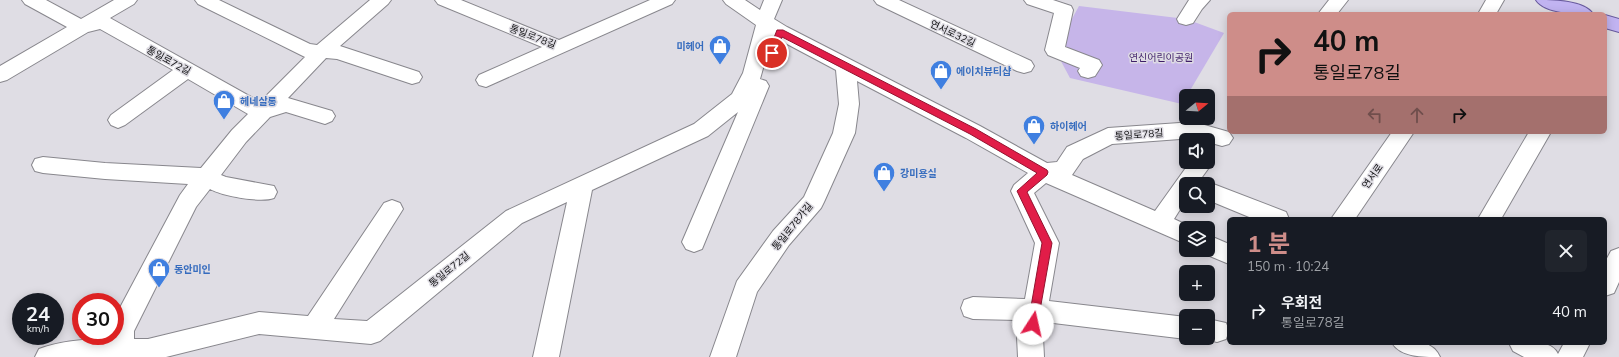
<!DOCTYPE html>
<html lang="ko">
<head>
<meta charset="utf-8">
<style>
  :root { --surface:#171b24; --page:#20242c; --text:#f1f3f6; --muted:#9ea1a6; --accent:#ce8d89 }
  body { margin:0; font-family:Mulish,"Noto Sans KR",sans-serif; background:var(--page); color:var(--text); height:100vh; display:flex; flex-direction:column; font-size:15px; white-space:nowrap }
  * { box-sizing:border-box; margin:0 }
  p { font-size:13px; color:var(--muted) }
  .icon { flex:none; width:22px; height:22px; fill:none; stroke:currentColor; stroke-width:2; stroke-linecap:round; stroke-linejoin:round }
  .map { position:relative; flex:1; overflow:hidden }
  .drawer { position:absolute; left:1227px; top:217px; width:380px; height:128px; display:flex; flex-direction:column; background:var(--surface); border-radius:6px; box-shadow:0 2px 10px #0003 }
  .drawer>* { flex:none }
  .guide { position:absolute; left:1227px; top:12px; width:380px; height:122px; border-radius:6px; box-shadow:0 2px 10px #0003; background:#ce8d89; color:#111; overflow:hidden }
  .needle { width:26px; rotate:72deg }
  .buttons { position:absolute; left:1179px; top:89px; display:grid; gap:8px }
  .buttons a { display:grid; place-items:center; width:36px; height:36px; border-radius:6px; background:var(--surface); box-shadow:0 2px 10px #0003; font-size:20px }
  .speed { position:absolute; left:12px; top:293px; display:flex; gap:8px; font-size:20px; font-weight:700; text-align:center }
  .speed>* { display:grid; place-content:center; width:52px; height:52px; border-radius:50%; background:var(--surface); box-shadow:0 2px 10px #0003; line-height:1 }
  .speed small { font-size:10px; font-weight:400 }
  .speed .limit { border:6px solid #d22; background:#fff; color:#111 }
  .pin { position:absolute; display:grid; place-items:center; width:34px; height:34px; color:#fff; margin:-17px; border:2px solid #fff; border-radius:50%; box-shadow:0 1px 4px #0007 }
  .me { position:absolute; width:44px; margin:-22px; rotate:10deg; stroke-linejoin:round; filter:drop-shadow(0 0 3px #0008) }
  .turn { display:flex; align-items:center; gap:14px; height:84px; padding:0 20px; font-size:18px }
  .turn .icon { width:52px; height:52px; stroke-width:2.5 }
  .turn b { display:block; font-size:28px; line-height:34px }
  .lanes { display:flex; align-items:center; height:38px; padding:0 20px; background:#0003; justify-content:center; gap:20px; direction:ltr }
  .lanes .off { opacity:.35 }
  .round { display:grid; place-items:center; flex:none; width:42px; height:42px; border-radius:6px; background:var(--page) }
  .headline { display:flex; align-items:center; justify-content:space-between; height:68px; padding:0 20px }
  h1 { font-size:24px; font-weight:700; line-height:30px; color:var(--accent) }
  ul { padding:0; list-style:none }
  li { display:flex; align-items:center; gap:12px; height:52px; padding:0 20px }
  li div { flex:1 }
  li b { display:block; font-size:15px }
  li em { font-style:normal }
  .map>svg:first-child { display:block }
  .green { fill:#c6b5e9 }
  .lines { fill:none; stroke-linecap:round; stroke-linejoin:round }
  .minor-casing { stroke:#88878d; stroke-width:2 }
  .major-casing { stroke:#685a9d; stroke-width:2 }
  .minor { fill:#fff; fill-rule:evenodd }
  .major { fill:#c1b3f1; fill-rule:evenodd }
  .route { fill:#e11d48; stroke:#92132f }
  .labels { text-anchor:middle; stroke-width:3; stroke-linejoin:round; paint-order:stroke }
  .street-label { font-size:10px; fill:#121214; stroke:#dfdde4 }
  .shop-label { font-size:10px; font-weight:bold; fill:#366cbe; stroke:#dfdde4; text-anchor:start }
  .park-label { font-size:10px; fill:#3f1e69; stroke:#dfdde4 }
</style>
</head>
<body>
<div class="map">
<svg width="1619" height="357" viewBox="0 0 1619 357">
  <rect width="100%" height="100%" fill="#dfdde4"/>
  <!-- green -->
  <path class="green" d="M1079,6l107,13 38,14 -42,71 -112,-26 -15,-28z"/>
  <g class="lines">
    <!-- minor casing -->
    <g class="minor-casing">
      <path id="minor" d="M22,0h24l35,19 33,-19h23l-3,4 -24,14 150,84 45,-45 -107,-53 -3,-4h24l91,44 7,1 53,-45h21l-3,4 -48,42 79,26 3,5 -3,5 -7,2 -75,-25 -11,-1 -38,40 44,13 3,5 -3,5 -7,3 -39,-12 -16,5 -24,25 -25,33 5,2 48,9 3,6 -3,6c-13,5 -52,-2 -64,-9l-14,18 -62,124v8h14l111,-27 49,4 76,-113 8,-3 8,3 3,6 -69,110 33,2 139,-110 188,-87 38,-30 11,-21 13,-48 -30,-21 -3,-4h22l15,10 4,-10h18l-8,19 13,8 193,99 67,37 10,-1 10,-15 41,-19 86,-6 35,10 4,6 -4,6 -7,2 -14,-4v-2l-14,-2 -82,6 -29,15 -11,16 83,36 35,-49h18v-6h2l3,6 -16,22h-11v16l-12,19 19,9h-7v16l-140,-61 -12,10 25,50 -10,58 137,16v21h3l-3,1 -141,-17 -2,15 1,20h-26l-1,-20 4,-17 -48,-1 -9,-3 -3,-8 3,-8 9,-3 52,2 10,-56 -24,-52 3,-6 14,-12 -62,-35 -109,-57 2,23 -4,29 -31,69 -3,6 -32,37 -32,47 -21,65h-26l27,-76 36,-50 31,-34 29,-64 6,-29 -3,-34 -64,-34 -12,43 6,2 3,5 -67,163 -8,3 -8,-3 -4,-7 56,-130 -30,24 -116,54 -33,167h-26l34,-155 -45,21 -142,118 -9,3 -112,-10 -93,23h-131l4,-8c21,-8 47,-10 69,-10v-3h7v-19l65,-122 8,-11 -83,-5 -62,-6 -8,-2 -3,-6 3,-6 8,-2 62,6 96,5 31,-38 16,-16 -60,-35 -63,46 -7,3 -7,-3 -3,-5 3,-5 62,-45 -73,-41 -12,3 -81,48 -7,2v-16l67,-39 -42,-23z
        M435,0h26l98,40 91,-40h25l-3,4 -186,83 -7,-2 -3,-5 3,-5 63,-28 -104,-43z
        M874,0h25l132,61 3,5 -3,5 -7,2 -7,-2 -140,-67z
        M1024,0h29l18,6 2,4 -8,37 34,13 3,5 -7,11 -7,2 -7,-2 -3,-5 2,-3 -32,-13 -3,-5 9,-37 -27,-9z
        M1189,0h21l-8,9 -9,14 -7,2 -7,-2 -2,-4z
        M1329,0h19l-11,14h-19z
        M1486,0h18l-8,14h-18z
        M1392,132h22l-59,87h-24z
        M1529,132h22l-50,87h-23z
        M1208,182l78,30 3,7h-35l-46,-19v-16h-5z
        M1208,235l21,9v20l-29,-12 -1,-2h9z
        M1619,248v34l-5,11 -9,3v-34l6,-11z
        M1208,319l18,4 3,7 -3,9 -9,3 -17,-4h8z
        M1392,343c19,0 39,-6 48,14 -19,0 -39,0 -48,-14z
        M1509,343c16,0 42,-5 49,11l6,-11h26l-7,14h-59l-11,-6z"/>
    </g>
    <!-- major casing -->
    <g class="major-casing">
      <path id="major" d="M1536,0c15,0 48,0 57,14 -15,0 -48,0 -57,-14z
        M1605,15l14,4v13l-14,-4z"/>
    </g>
    <!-- minor -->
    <use href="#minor" class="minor"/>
    <!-- major -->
    <use href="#major" class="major"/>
  </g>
  <!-- route -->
  <path class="route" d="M777,30h6l193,99 71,41 1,2 -1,3 -20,17 25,51 -15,84 -4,1 -4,-1 -1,-3 14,-81 -25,-52 20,-18 -67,-39 -188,-97 -7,18h-6l-1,-2z"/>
  <!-- icons -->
  <defs>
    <g id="shop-pin" transform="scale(1.15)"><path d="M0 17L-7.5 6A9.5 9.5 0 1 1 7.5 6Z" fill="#3f7fe0" stroke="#dfdde4"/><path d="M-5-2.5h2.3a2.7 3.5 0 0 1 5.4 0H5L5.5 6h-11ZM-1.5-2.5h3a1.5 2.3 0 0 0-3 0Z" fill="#fff"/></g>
  </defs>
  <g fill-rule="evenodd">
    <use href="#shop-pin" x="720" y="46"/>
    <use href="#shop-pin" x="941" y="71"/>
    <use href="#shop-pin" x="224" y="101"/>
    <use href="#shop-pin" x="1034" y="126"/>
    <use href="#shop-pin" x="884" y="173"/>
    <use href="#shop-pin" x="159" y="269"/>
  </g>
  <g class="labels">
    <!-- street labels -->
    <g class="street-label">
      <text transform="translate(953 33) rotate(25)" y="4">연서로32길</text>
      <text transform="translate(533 36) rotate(21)" y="4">통일로78길</text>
      <text transform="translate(169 60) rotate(29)" y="4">통일로72길</text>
      <text transform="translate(1139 134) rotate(-4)" y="4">통일로78길</text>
      <text transform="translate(1372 176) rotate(-55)" y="4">연서로</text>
      <text transform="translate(792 226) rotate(-51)" y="4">통일로78가길</text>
      <text transform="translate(449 269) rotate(-39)" y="4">통일로72길</text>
    </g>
    <!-- shop labels -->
    <g class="shop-label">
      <text x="704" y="50" text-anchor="end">미헤어</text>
      <text x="956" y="75">에이치뷰티샵</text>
      <text x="240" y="105">헤네살롱</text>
      <text x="1050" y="130">하이헤어</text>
      <text x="900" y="177">강미용실</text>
      <text x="174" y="273">동안미인</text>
    </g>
    <!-- park labels -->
    <g class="park-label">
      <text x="1161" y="61">연신어린이공원</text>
    </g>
  </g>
</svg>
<div class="buttons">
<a><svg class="needle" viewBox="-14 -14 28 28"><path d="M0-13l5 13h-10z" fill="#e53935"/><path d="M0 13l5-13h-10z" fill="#9ea1a6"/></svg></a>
<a><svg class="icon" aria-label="sound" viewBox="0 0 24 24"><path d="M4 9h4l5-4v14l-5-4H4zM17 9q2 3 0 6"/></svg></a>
<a><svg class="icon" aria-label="search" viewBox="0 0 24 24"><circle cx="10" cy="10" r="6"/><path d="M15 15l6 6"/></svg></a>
<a><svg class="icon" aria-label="layers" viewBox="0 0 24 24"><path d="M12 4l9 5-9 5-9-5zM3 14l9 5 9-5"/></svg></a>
<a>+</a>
<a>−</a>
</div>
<div class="speed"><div>24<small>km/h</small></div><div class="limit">30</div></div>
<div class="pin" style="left:772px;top:53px;background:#d93025"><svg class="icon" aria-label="arrive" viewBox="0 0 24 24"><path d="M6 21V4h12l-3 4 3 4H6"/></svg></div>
<svg class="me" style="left:1033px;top:324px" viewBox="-20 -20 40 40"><circle r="19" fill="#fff"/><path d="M0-13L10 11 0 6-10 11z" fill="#e11d48"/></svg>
<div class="guide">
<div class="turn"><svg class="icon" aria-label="right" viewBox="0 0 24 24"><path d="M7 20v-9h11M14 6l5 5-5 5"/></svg><div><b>40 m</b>통일로78길</div></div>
<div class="lanes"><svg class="icon off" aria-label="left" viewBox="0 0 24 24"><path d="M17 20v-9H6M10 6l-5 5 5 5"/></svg><svg class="icon off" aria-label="ahead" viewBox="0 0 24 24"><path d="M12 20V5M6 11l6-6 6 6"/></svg><svg class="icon" aria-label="right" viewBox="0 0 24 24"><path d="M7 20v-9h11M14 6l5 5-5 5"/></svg></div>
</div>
<section class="drawer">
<div class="headline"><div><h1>1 분</h1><p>150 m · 10:24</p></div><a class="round"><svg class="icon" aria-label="close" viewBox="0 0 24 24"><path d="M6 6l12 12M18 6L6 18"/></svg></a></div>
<ul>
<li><svg class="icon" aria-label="right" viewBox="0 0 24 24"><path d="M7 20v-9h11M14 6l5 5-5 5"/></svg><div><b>우회전</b><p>통일로78길</p></div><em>40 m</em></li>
</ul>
</section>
</div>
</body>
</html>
